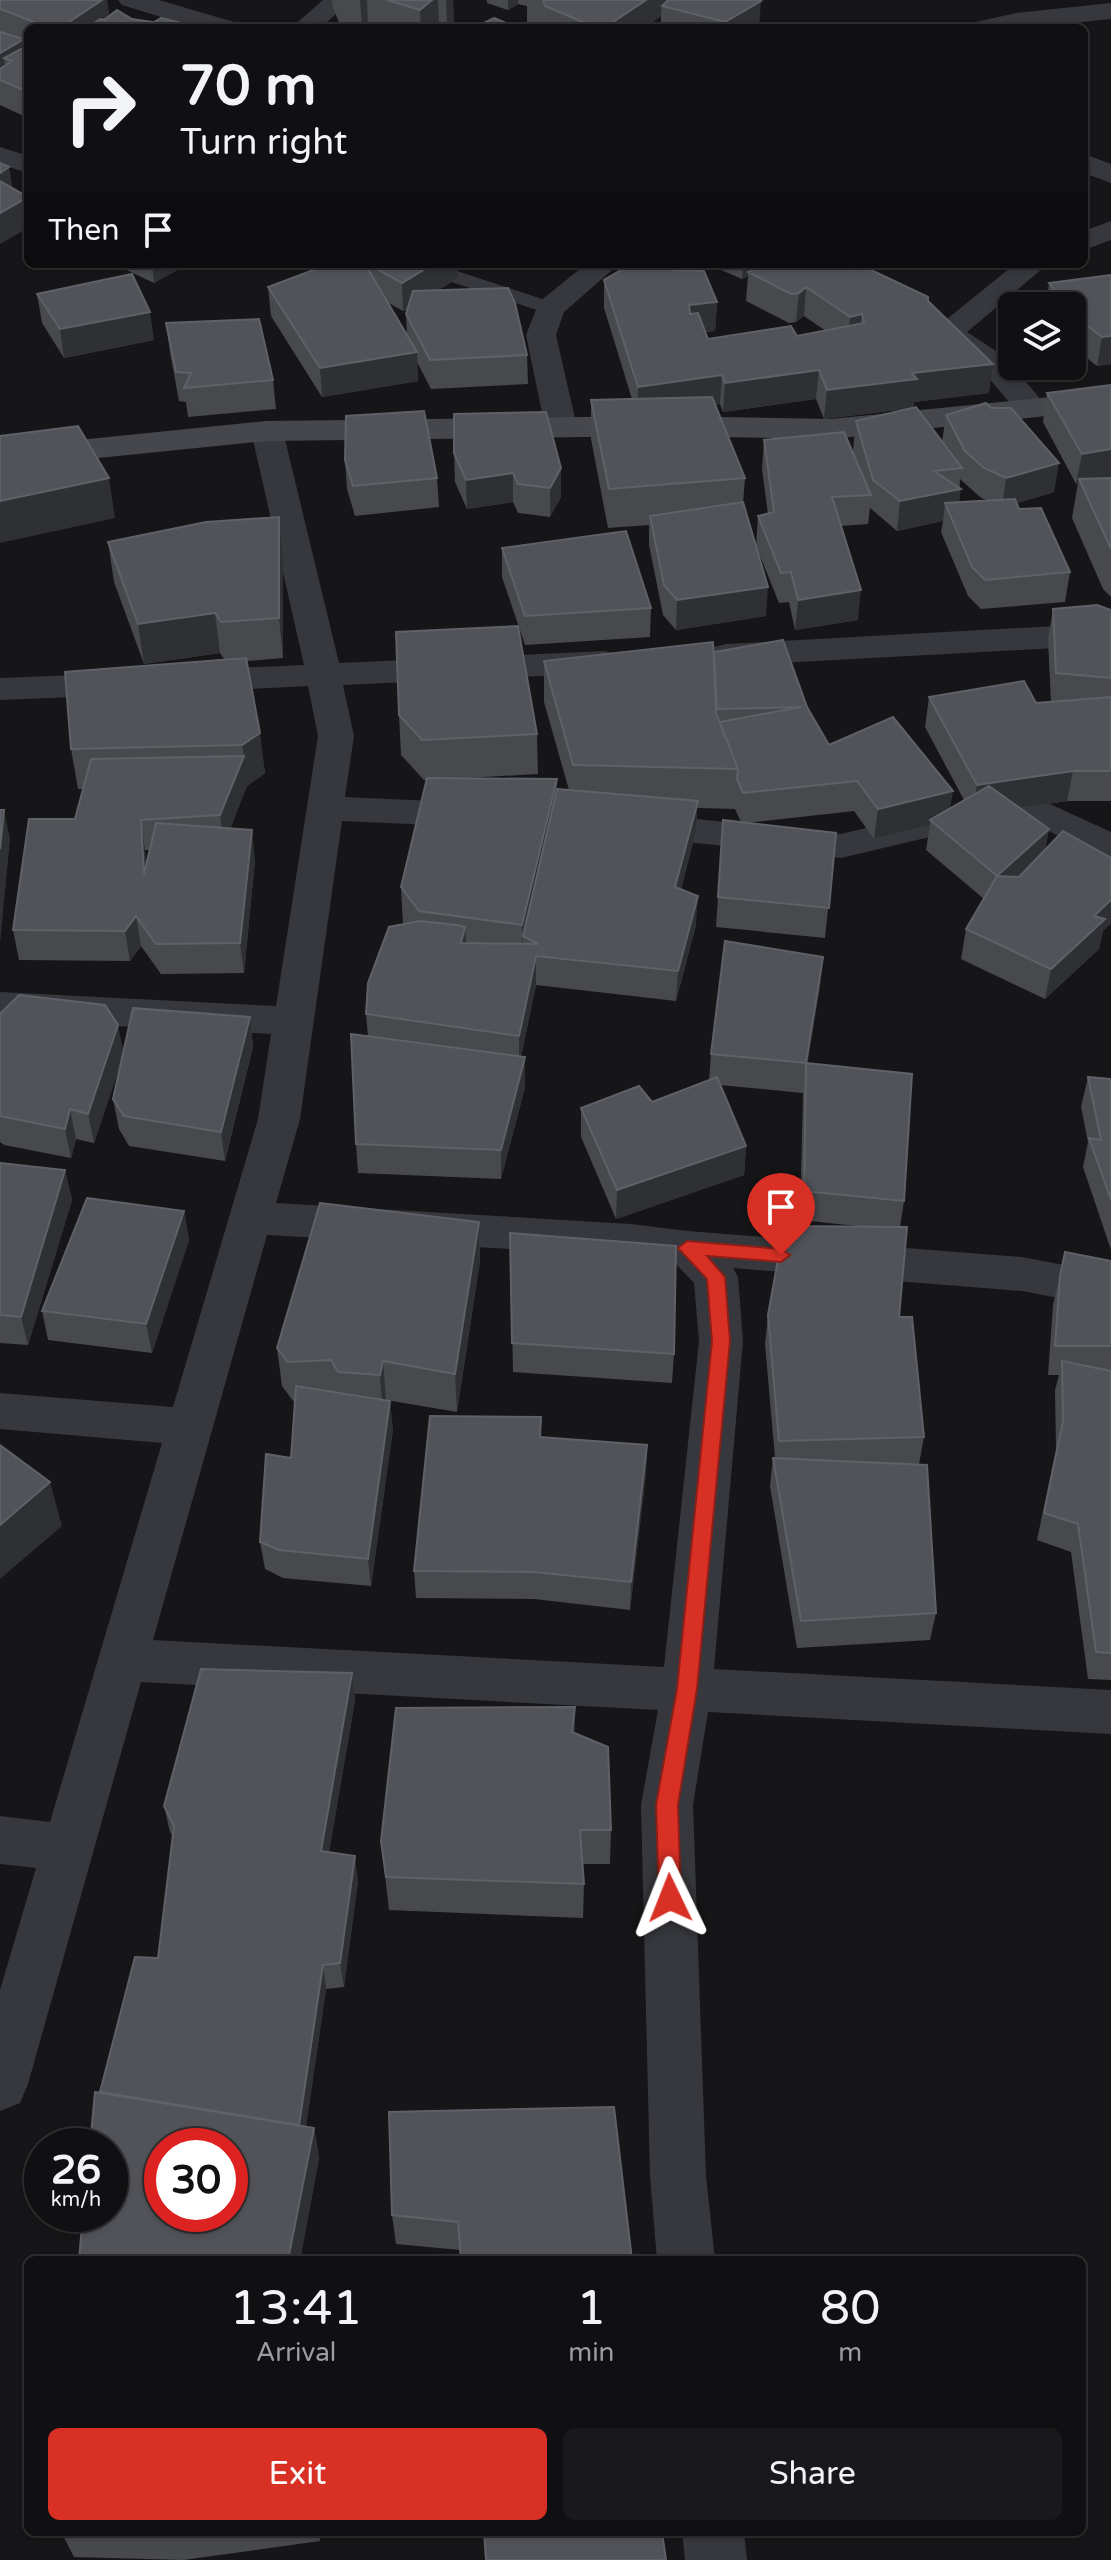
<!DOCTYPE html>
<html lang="en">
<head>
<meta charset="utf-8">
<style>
  :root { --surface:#101012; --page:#19191b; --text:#f1f3f6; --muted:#9c9d9f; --line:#303032; --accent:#d93025 }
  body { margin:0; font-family:"Varela Round",sans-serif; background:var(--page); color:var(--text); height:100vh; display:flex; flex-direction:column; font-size:30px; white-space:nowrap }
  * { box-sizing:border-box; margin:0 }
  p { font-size:26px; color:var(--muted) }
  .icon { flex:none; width:44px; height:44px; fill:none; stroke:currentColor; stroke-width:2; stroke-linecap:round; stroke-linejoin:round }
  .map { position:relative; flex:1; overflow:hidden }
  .drawer { position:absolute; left:24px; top:2256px; width:1062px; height:280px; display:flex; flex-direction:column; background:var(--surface); border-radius:12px; box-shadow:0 2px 6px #0004,0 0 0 2px var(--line) }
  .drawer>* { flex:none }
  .hud { position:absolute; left:24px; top:24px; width:1064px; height:244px; border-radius:12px; box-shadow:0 2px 6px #0004,0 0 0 2px var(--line); background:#101012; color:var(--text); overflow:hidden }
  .controls { position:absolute; left:998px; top:292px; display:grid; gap:16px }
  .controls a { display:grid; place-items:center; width:88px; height:88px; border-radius:12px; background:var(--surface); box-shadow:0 2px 6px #0004,0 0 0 2px var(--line); font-size:40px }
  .speed { position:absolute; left:24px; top:2128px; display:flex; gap:16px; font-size:40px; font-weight:700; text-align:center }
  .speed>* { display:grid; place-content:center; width:104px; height:104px; border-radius:50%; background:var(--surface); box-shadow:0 2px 6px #0004,0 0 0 2px var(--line); line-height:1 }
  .speed small { font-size:20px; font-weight:400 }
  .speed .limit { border:12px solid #d22; background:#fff; color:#111 }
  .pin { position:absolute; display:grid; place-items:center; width:68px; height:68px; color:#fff; margin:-82px -34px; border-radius:50% 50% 50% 0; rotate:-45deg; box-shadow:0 0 8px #0007 }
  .pin .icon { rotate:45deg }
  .me { position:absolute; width:88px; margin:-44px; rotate:358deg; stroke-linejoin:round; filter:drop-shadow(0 0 6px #0008) }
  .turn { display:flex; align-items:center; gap:28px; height:168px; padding:0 24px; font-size:36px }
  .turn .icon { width:104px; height:104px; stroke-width:2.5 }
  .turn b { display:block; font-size:56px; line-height:68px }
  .then { display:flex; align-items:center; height:76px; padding:0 24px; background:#0003; gap:16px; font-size:30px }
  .eta { display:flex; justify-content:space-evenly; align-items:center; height:136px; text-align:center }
  .eta b { font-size:48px; font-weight:600; line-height:56px }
  .button { display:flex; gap:16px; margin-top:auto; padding:16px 24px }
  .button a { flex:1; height:92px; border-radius:12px; background:var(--accent); color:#fff; font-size:32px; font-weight:600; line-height:92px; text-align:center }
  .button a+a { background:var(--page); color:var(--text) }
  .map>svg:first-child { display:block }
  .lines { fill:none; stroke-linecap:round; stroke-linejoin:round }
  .lane { fill:#37383d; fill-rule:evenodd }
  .street { fill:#37383d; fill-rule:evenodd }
  .secondary { fill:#45474d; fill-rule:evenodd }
  .wall { fill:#47494d; fill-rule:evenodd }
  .shaded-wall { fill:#2f3033 }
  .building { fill:#525359; stroke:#5f6168; stroke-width:2; fill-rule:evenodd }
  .route { fill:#d93025; stroke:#8d1f18; stroke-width:2 }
</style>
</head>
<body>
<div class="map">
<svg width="1111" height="2560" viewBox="0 0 1111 2560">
  <rect width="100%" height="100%" fill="#161618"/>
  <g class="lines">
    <!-- lane -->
    <path class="lane" d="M406,264h30l121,40 3,4 -10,6 -7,-2 -134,-44z"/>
    <!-- street -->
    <path class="street" d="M118,0h41l75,22 4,6h-41l-75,-23z
      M323,0h29l-32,28h-29z
      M1111,3v16l-87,9h-52l4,-6 40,-9z
      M0,147l28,9v17l-28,-9z
      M1084,154l27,10v19l-27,-10z
      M1111,221v19l-27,10v-19z
      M586,264h33l-55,48 -8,23 21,92 -5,7 -11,3 -11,-3 -5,-7 -19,-92 13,-33z
      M1015,264h33l-81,68 38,25 37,44 5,7 -5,7 -11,2 -11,-2 -37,-44 -58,-40 -4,-6 4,-6 11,-3 11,3z
      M267,421l11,3 5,7 56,232 266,-12 12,3 6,8 -6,8 -12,3 -262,12 11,51 -9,61 133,6 13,3 6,9 -6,9 -13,3 -136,-6 -42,298 -24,84 355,21 56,7 335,26 89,17v34l-89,-17 -289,-23 5,9 5,64 -29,328 397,21v44l-403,-22 -15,93 13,371 9,84h-58l-7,-84 -9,-371 17,-95 -517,-28 -113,402 -8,19 -20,8v-121l36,-122 -36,-4v-48l50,6 112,-379 -162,-14v-36l173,14 85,-288 13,-85 -271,-14v-28l276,14 42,-270 -10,-50 -118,6 -13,-3 -5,-8 5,-8 13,-3 114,-5 -53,-234 5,-7zM267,1235l364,21 44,7 19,20 5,58 -35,326 -511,-27z
      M1111,623v22l-385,21 -12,-3 -6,-8 6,-8 12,-3z
      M126,673l13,3 5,8 -5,8 -13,3 -126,5v-22z
      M972,803l78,1 61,28v28l-13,-3 -55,-29 -71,-1 -131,31 -203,-21 -13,-3 -6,-9 6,-9 13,-3 203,21z
      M682,2532h62l3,28h-62z"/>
    <!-- secondary -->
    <path class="secondary" d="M1111,391v18l-280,30 -168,-3 -396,5 -267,27v-20l267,-27 396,-5 168,3z"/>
  </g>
  <!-- wall -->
  <path class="wall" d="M0,0h107l2,16 92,12h-173v17l-3,-1 1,7 2,1v66l-28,-13z
    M332,0h122l-1,1 1,27h-107l-7,-3 -8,-20z
    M487,0h181l91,28h-98v-12l-17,12h-100l-1,-3 -16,-3v-16l-9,-2 -10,6 -21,-7z
    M114,264h74l-34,19z
    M349,264h108l1,14 -21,13 90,64 1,29 -97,5 -14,-27 1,19 -96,16 -51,-81 -3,-29 81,-21zM387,302l16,9 5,-2 -2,5 1,22z
    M707,264h135l86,37 61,92 -75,9 -1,6 -89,11 -8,-20 -93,13 -3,-8 -5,1 30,73 -2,26 23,112 -90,14 -13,-15 -14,-70v-20l-41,3 -17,-89v-39l41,-1 -28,-91v-28l69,-10 44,32 -2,29 -10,1 3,7 89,-3 29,-5 -22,-15 -8,6 -7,1 -43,-22 2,-25 -6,3z
    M1111,275v89l-14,2 -25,-20v-40h-26l3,-23z
    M37,294l117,46 -90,18 -22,-35z
    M166,323l107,57 3,29 -88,8 -2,-15 -7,-1 -9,-49z
    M1111,385v92l-4,1h4v119l-8,-8 -31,-71 6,-35 -2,1 -33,-62 4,-29z
    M946,415l108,77 -37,11 2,6 51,63 -5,30 -84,7 -13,-13 -27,-64 2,-11 -46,10 -27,-23 -2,16 -27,2 17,94 -63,10 -6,-28 -10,1 -23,-57 2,-30 10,-2 -6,-45 2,-29 90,16 -1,-6 3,-29 86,21zM960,479l20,18 6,3 -27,2z
    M454,453l107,15v29l-11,20 -32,-4 -5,-11 -46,7 -12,-27z
    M345,460l92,18 2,29 -84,9 -8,-27z
    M279,517l4,40v101l-36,3 18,112 -18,13 -17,42 25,32 -11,113 -83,1 -20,-28 -11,15 -111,-1 -6,-30 62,-111 8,-30h-5l-7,-40 153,-90 -4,-6 -76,11 -30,-82 -6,-40zM145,850h5l-4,15z
    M502,548l149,60 -1,29 -125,8 -23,-68z
    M1053,609l58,1v191h-44l-47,7 29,21 -4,21 58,81 -4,18 -54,50 -84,-40 5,-30 18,-30 -58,-49 4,-25 -56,14 -20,-28 -108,12 90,10 -11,105 -109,-11 7,-107 18,2 -6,-13 -38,-1 -1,23 -15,58 15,36 -20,76 -140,-16 -15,72h4v30l-24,92 -143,-6 -2,-29 12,-107 -2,-23 37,-90 -2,-37 25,-107h-2l-23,-25 -2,-40 138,19 1,40 -71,4 90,1v10l12,1 -25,-88v-41l170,-9 93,55 22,38 121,64 14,-9 -39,-73 4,-30 107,6 15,-1 -3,-63z
    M823,957l-3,29 -13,77 97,138 -4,26 -1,90 25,120 -5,27 17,149 -6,27 -133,8 -27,-162 3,-28h2l-10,-114 3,-29 99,-88 -67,-7 3,-127 -83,-8 26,61 -2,29 -128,44 -35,-82v-29l71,-6 57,-22 2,-26z
    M0,1014l123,39 127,-36 3,30 -28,114 -96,-15 -10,-17 -6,-30 9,-40 -28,84 -18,-4 -5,19 -67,-13 -4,-3z
    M1088,1077l23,2v171l-28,-83 5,-25 -7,-35z
    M0,1163l65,7 7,30 -44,145 -28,-2z
    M184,1211l5,29 -37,113 -104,-13 -6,-29z
    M479,1222l1,39 -23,151 -71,-12 7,29 -22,157 -88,-8 -18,-9 -5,-27 31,-84 4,-58 -2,1 -11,-15 -5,-38z
    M510,1233l164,121 -2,29 -159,-11z
    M1065,1252l46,9v419l-23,-1 -17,-127 -34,-12 19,-91 -1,-59 4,-15h-11l5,-70z
    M541,1417v20l106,8 -1,28 -16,137 -96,-11 -118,-1 -2,-27z
    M352,1673l3,27 -26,152 29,29 -14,106 -18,2 -20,137 8,2 5,30 -19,102h-221l21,-168 58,-134 15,-121 -3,-5 -6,-26z
    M575,1707v26l36,97 -1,34h-28l2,20 -1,34 -194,-8 -8,-69z
    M614,2107l-154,143 -64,-6 -4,-29z
    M61,2532h258l1,9 -137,19 -109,-3z"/>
  <!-- shaded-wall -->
  <path class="shaded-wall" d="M102,0h5l3,24 -6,4h-44z
    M360,0h7l1,28h-6z
    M432,0h6l1,28h-18l-1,-18z
    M446,0h8l-1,1 1,27h-7z
    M508,0h10v4l-10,6z
    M646,0h22l-6,6 -1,10 -17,12h-40z
    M761,1l-2,27h-34v-6z
    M24,39l4,28 -24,-9 3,21 -7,1v-27z
    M9,167l5,28 -14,9v-31z
    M28,197v31l-28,16v-31z
    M152,264h36l-34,19z
    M433,264h24l1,14 -55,33 -1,-28z
    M743,264h24l-19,8v4l-6,3z
    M806,287l-2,29 -8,6 3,-29z
    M717,302l-2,29 -27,3 1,-29z
    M150,312l4,28 -90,18 -4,-29z
    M862,314l-3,29 -12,3 3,-29z
    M1111,336v28l-14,2 5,-29z
    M417,352l1,29 -96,16 -2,-29z
    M993,364l-4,29 -75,9 -1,6 -89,11 3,-29 85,-17z
    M819,370l-3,29 -93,13 2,-29z
    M722,375l-2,29 -83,12 1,-29z
    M1111,449v28l-30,6 -2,-4 -1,4 -2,1 6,-30z
    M1059,463l-5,29 -52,16 4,-30z
    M561,468v29l-11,20v-29z
    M513,473v29l-46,7 -1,-29z
    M109,478l6,40 -115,25v-42z
    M961,489l-4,29 -12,-15 -2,18 -46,10 3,-30z
    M279,517l4,40v101l-4,-40z
    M768,587l-2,29 -90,14 1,-30z
    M861,590l-3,30 -63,10 3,-30z
    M215,613l5,40 -76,11 -6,-40z
    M260,733l5,40 -18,13 -23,59 -4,-30 24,-59 -2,-11z
    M1073,771l-6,30 -95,14 5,-30z
    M557,779v40l-34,117v30l-1,-41z
    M953,791l-5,30 -18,-1v5l-56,14 4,-30z
    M698,801l-2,30 -22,85 1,-29z
    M4,810l6,29 -10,104v-94z
    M141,820l4,30 4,53 -5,-29z
    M1049,829l-6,30 -51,47 5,-30z
    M252,830l3,30 -11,113 -4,-30z
    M698,896l-2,29 -20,76 2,-30z
    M1111,900v24l-8,7 -4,18 -54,50 6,-30 43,-53z
    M136,916l5,30 -11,15 -5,-30z
    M465,927l2,29 -6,-13z
    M536,956v29l-17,81v-30z
    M823,957l-3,29 -14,88v-11z
    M250,1017l3,30 -28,114 -4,-29z
    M118,1025l6,29 -30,89 -6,-29z
    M525,1057v30l-24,92v-29z
    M70,1109l6,30 -5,19 -6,-29z
    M746,1146l-2,29 -128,44 1,-29z
    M65,1170l7,30 -44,145 -7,-28z
    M184,1211l5,29 -37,113 -6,-29z
    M479,1222l1,39 -23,151 -2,-38z
    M383,1361l3,39 -3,13 -3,-38z
    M390,1401l3,28 -22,157 -3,-27z
    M647,1445l-1,28 -16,137 1,-28z
    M50,1482l12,44 -62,53v-54z
    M352,1673l3,27 -30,176 -4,-25z
    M575,1707v36l-3,-11z
    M355,1856l3,25 -14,106 -4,-24z
    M323,1965l3,24 -24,166 -5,-23z
    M314,2128l5,30 -19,102h-12z"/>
  <!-- building -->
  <path class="building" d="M0,0h102l-42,28h-10l-50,-19z
    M387,0h45l-12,10z
    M543,0h103l-42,28h-7l-52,-22z
    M668,0h90l3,1 -36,21 -63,-16z
    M117,10l15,9 21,3 -9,6h-57l13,-9 4,1z
    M161,18l40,10h-57z
    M494,18l24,10h-45z
    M0,32l24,7 -24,14z
    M21,49l7,3v40l-28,-12v-11l12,-8 -8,-3z
    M0,163l9,4 -9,6z
    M0,181l28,16 -28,16z
    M365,264l52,88 -97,16 -52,-81 48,-18z
    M368,264h65l-31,19z
    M631,264h41l1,6 31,1 13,31 -28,3 1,9 8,-1 10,26 83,-13 6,10 67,-13 -2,-9 -12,3 -44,-30 -7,6 -8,1 -43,-22 17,-8h77l12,6 9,-4 65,31v4l65,63 -81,9 5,6 -90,11 -8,-20 -94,13 -3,-8 -84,12 -34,-107z
    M132,274l18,38 -90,17 -23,-35z
    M1111,275v61l-9,1 -29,-23 -1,-1v-7h-5l-18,-23z
    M508,288l7,15 12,52 -97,5 -24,-46 7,-23z
    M259,319l14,61 -89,8 7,-15 -15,-1 -10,-49z
    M1111,385v64l-29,5 -35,-61z
    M712,397l33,81 -136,11 -18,-89z
    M986,403l5,5h20l48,55 -53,15 -22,-10 -19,-17 -19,-36z
    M916,407l46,61 -28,3 27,18 -61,12 -27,-21 -17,-59z
    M424,411l13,67 -84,8 -8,-26 1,-44z
    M546,412l15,56 -11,20 -32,-4 -5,-11 -47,7 -12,-27v-39z
    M78,426l31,52 -109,23v-65z
    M844,432l27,63 -39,2 29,93 -63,10 -7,-28 -10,1 -23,-57 16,-4 -10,-72z
    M1111,478v71l-32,-70z
    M1015,499l4,10 22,-1 29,64 -85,8 -13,-13 -27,-64z
    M743,502l25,85 -91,13 -13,-15 -14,-69z
    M279,517v101l-58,4 -6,-9 -77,11 -30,-82 98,-20z
    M626,531l25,77 -126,8 -23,-68z
    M1097,605l14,5v68l-55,-5 -3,-64z
    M518,626l19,108 -115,6 -23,-25 -3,-83z
    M783,640l24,67 22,38 64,-28 60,74 -75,18 -21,-28 -114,12 -6,-14 1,-10 -18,-47 81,-15 -84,2 -3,-57z
    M713,642l3,71 22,56 -165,-4 -29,-104z
    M246,658l14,75 -18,12 -171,4 -6,-77z
    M1024,681l12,22 75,-6v74h-38l-96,14 -48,-88z
    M244,756l-24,59 -79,5 3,54 12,-51 96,7 -12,113 -84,1 -20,-28 -11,15 -112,-1 16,-111h46l16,-60z
    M427,778l130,1 -35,146 -103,-14 -18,-24z
    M989,786l60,43 -52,47 -67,-56z
    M557,789l141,12 -23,86 23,9 -20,75 -142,-15 -17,80 -153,-22 2,-31 21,-56 31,-6 37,4 8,2 -4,16 77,1 -15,-8z
    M0,810h4l-4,39z
    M723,820l113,13 -7,75 -111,-11z
    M1063,831l48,27v42l-17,16 11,3 -54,50 -85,-40 31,-53 22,1z
    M725,941l98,16 -17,106 -95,-9z
    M19,995l86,10 13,20 -30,89 -18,-5 -5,20 -65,-13v-102z
    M133,1008l117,9 -29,115 -97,-16 -11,-17z
    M351,1034l174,23 -24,93 -145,-6z
    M806,1063l106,11 -8,127 -100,-10z
    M717,1077l29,69 -129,44 -36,-82 58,-22 13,16z
    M1088,1077l23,2v121l-22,-62 12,2z
    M0,1163l65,7 -44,147 -21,-2z
    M87,1198l97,13 -38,113 -104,-13z
    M320,1203l159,19 -24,152 -72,-13 -3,14 -42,-3 -7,-12 -43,2 -11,-14z
    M784,1226l123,1 -8,90h13l12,120 -145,4 -11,-126z
    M510,1233l166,13 -2,108 -162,-11z
    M1065,1252l46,9v85h-56l5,-70z
    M1062,1361l49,10v282l-15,-1 -18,-128 -34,-11 19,-92z
    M296,1386l94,15 -22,158 -89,-9 -19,-8 6,-88 25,4z
    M430,1416l111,1 -1,20 107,8 -16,137 -97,-10 -120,-1z
    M0,1445l50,37 -50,43z
    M773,1458l154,7 9,148 -135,8z
    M201,1669l151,4 -31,178 34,5 -15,107 -17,2 -24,160 -199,-33 35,-135 23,1 16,-132 -10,-20z
    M575,1707l-3,25 36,15 3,83h-31l4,54 -198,-7 -5,-36 15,-133z
    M95,2092l219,36 -26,132h-209l4,-46h27v-68h-20zM162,2146h68v68h-68z
    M614,2107l18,153h-171l-3,-38 -66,-7 -3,-103z
    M61,2532h150l-36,5 -113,-3z
    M484,2532h178l4,28h-180z"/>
  <!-- route -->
  <path class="route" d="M687,1241l94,8 9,6 -9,7 -74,-6 18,21 5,64 -33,348 -19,116 3,93 -3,7 -8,3 -8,-3 -3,-7 -3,-93 21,-116 35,-348 -5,-62 -29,-31z"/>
</svg>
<div class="controls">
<a><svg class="icon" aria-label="layers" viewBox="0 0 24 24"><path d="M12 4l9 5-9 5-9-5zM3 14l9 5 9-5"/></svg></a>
</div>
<div class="speed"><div>26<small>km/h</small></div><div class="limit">30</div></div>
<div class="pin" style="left:781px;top:1255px;background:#d93025"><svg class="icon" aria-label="arrive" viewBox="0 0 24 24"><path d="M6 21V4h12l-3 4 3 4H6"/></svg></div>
<svg class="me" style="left:670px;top:1898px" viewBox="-20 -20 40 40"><path d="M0-17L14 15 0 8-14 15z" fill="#d93025" stroke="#fff" stroke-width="4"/></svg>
<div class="hud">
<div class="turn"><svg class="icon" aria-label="right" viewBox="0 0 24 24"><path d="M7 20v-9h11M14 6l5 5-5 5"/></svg><div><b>70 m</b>Turn right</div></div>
<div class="then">Then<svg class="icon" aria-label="arrive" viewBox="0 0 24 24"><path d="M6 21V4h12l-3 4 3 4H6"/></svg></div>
</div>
<section class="drawer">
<div class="eta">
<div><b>13:41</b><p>Arrival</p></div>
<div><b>1</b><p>min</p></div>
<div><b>80</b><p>m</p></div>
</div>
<div class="button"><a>Exit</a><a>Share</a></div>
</section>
</div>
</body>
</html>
